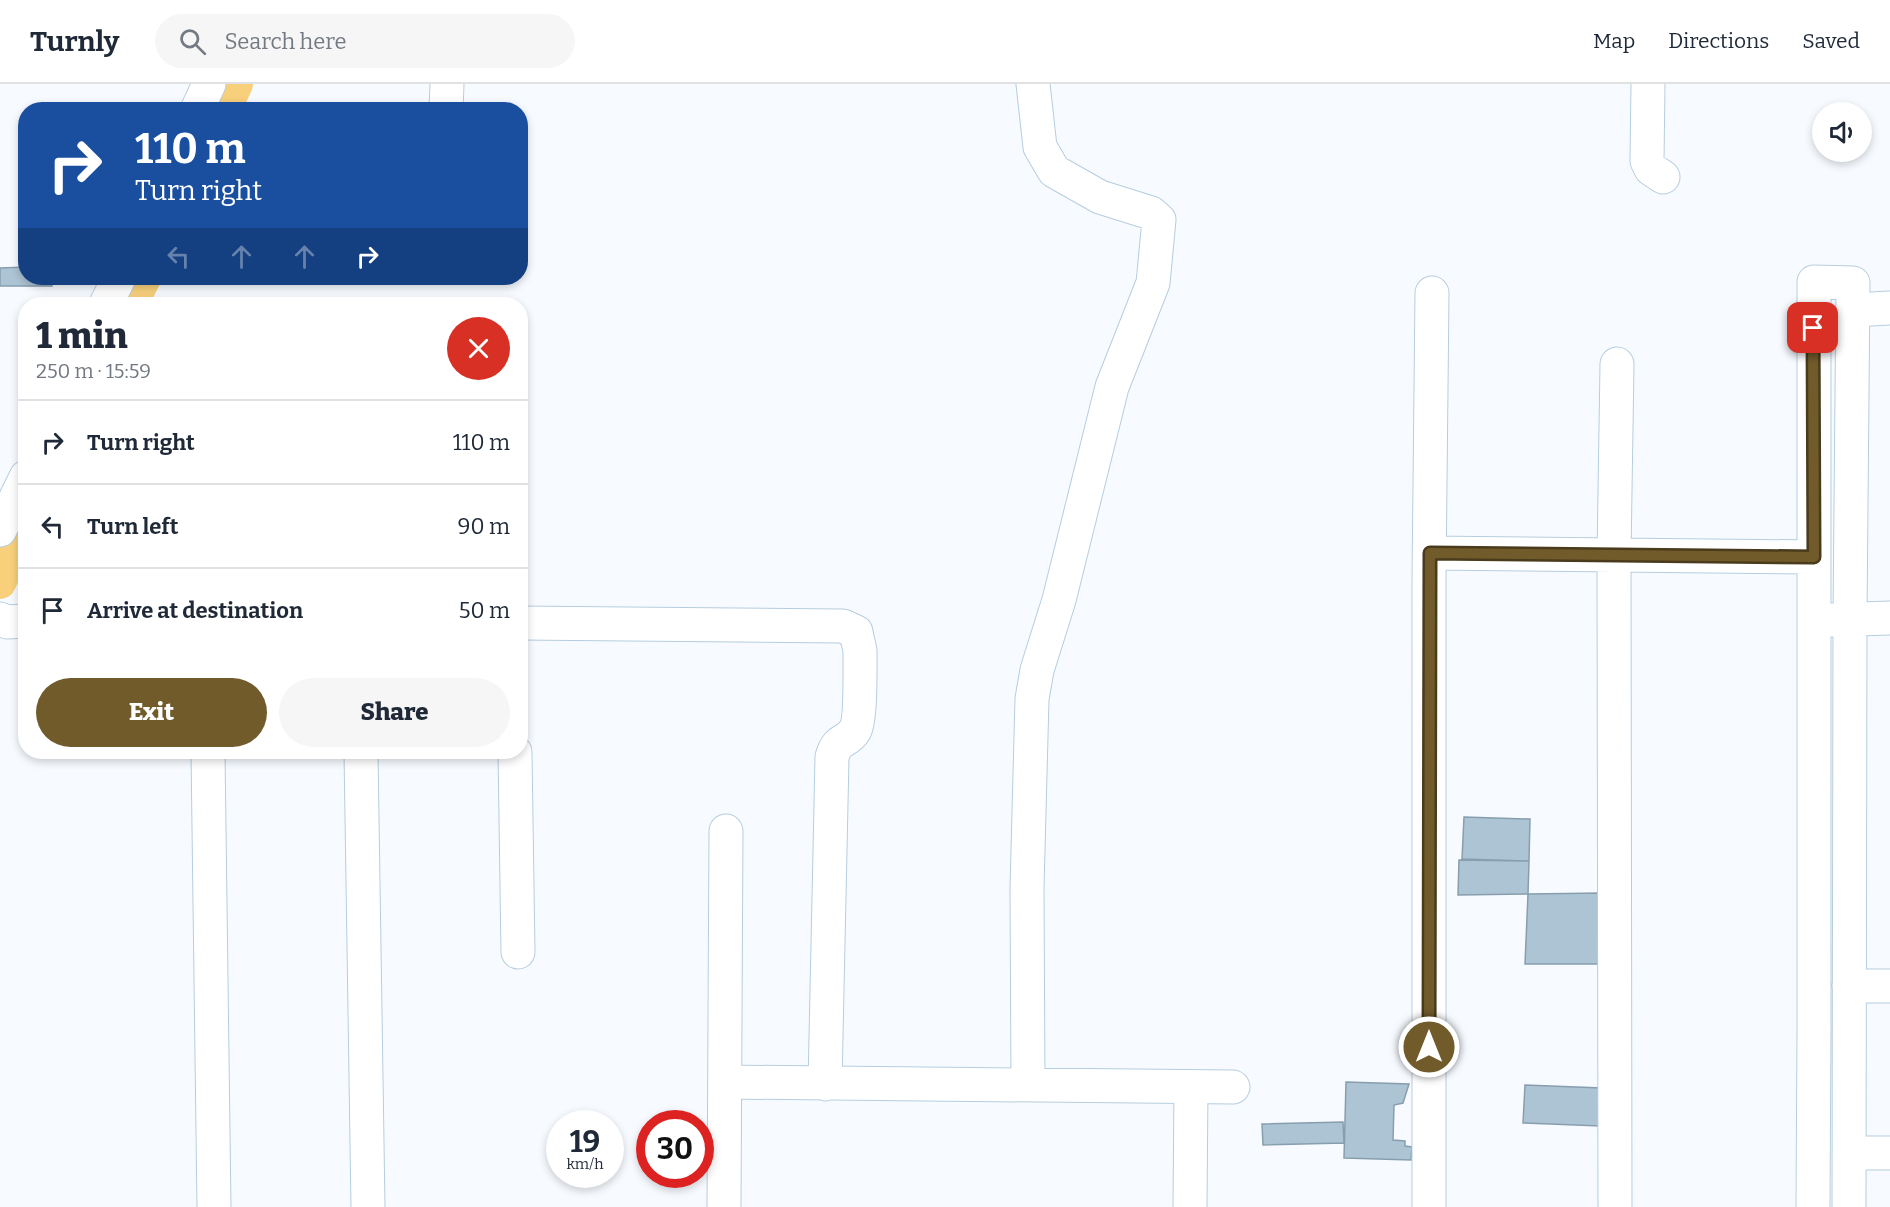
<!DOCTYPE html>
<html lang="en">
<head>
<meta charset="utf-8">
<style>
  :root { --surface:#fff; --page:#f6f6f7; --text:#1f2937; --muted:#747a83; --line:#e0e1e3; --accent:#715b2b }
  body { margin:0; font-family:Bitter,serif; background:var(--page); color:var(--text); height:100vh; display:flex; flex-direction:column; font-size:22px; white-space:nowrap }
  * { box-sizing:border-box; margin:0 }
  p { font-size:20px; color:var(--muted) }
  .icon { flex:none; width:33px; height:33px; fill:none; stroke:currentColor; stroke-width:2; stroke-linecap:round; stroke-linejoin:round }
  .map { position:relative; flex:1; overflow:hidden }
  .drawer { position:absolute; left:18px; top:213px; width:510px; height:462px; display:flex; flex-direction:column; background:var(--surface); border-radius:24px; box-shadow:0 3px 9px #0003 }
  .drawer>* { flex:none }
  .hud { position:absolute; left:18px; top:18px; width:510px; height:183px; border-radius:24px; box-shadow:0 3px 9px #0003; background:#1a4fa0; color:#fff; overflow:hidden }
  .tools { position:absolute; left:1812px; top:18px; display:grid; gap:12px }
  .tools a { display:grid; place-items:center; width:60px; height:60px; border-radius:50%; background:var(--surface); box-shadow:0 3px 9px #0003; font-size:30px }
  .speed { position:absolute; left:546px; top:1026px; display:flex; gap:12px; font-size:30px; font-weight:700; text-align:center }
  .speed>* { display:grid; place-content:center; width:78px; height:78px; border-radius:50%; background:var(--surface); box-shadow:0 3px 9px #0003; line-height:1 }
  .speed small { font-size:15px; font-weight:400 }
  .speed .limit { border:9px solid #d22; background:#fff; color:#111 }
  .pin { position:absolute; display:grid; place-items:center; width:51px; height:51px; color:#fff; margin:-26px; border-radius:12px; box-shadow:0 3px 9px #0006 }
  .me { position:absolute; width:66px; margin:-33px; rotate:0deg; stroke-linejoin:round; filter:drop-shadow(0 0 4px #0008) }
  .turn { display:flex; align-items:center; gap:21px; height:126px; padding:0 18px; font-size:27px }
  .turn .icon { width:78px; height:78px; stroke-width:2.5 }
  .turn b { display:block; font-size:42px; line-height:51px }
  .lanes { display:flex; align-items:center; height:57px; padding:0 18px; background:#0003; justify-content:center; gap:30px; direction:ltr }
  .lanes .off { opacity:.35 }
  .round { display:grid; place-items:center; flex:none; width:63px; height:63px; border-radius:32px; background:var(--page) }
  .head { display:flex; align-items:center; justify-content:space-between; height:102px; padding:0 18px }
  h1 { font-size:36px; font-weight:800; line-height:45px }
  .button { display:flex; gap:12px; margin-top:auto; padding:12px 18px }
  .button a { flex:1; height:69px; border-radius:36px; background:var(--accent); color:#fff; font-size:24px; font-weight:800; line-height:69px; text-align:center }
  .button a+a { background:var(--page); color:var(--text) }
  ul { padding:0; list-style:none }
  li { display:flex; align-items:center; gap:18px; height:84px; padding:0 18px; border-top:2px solid var(--line) }
  li div { flex:1 }
  li b { display:block; font-size:22px }
  li em { font-style:normal }
  header { display:flex; align-items:center; gap:36px; box-sizing:border-box; height:84px; padding:0 30px; background:var(--surface); border-bottom:2px solid var(--line) }
  header strong { font-size:28px }
  nav { display:flex; gap:33px; margin-inline-start:auto; font-size:21px }
  .search { width:420px; height:54px; background:var(--page); display:flex; align-items:center; gap:15px; box-sizing:border-box; padding:0 21px; border-radius:33px; color:var(--muted); font-size:22px }
  .map>svg:first-child { display:block }
  .lines { fill:none; stroke-linecap:round; stroke-linejoin:round }
  .canal { stroke:#f8d07c; stroke-width:32 }
  .building { fill:#adc4d4; stroke:#889eae; stroke-width:1.5 }
  .minor-casing { stroke:#b6cdde; stroke-width:35 }
  .minor { stroke:#fff; stroke-width:33 }
  .route-casing { stroke:#493b1c; stroke-width:15 }
  .route { stroke:#715b2b; stroke-width:10 }
</style>
</head>
<body>
<header>
<strong>Turnly</strong>
<div class="search"><svg class="icon" aria-label="search" viewBox="0 0 24 24"><circle cx="10" cy="10" r="6"/><path d="M15 15l6 6"/></svg>Search here</div>
<nav><a>Map</a><a>Directions</a><a>Saved</a></nav>
</header>
<div class="map">
<svg width="1890" height="1123" viewBox="0 0 1890 1123">
  <rect width="100%" height="100%" fill="#f7fbff"/>
  <g class="lines">
    <!-- canal -->
    <path class="canal" d="M225,26l12,-26
      M132,220l13,-26
      M0,499l26,-54"/>
  </g>
  <!-- building -->
  <path class="building" d="M26,183v11h26v8h-52v-18z
    M1464,733l66,2 -1,42 -67,-2z
    M1459,776l70,1 -1,33 -70,1z
    M1602,809v71h-77l3,-70z
    M1346,998l63,2 -6,19 -9,2 -1,35 12,1v5l7,1 -1,13 -67,-2z
    M1525,1001l77,3 -2,38 -77,-3z
    M1343,1038l1,21 -81,2 -1,-21z"/>
  <g class="lines">
    <!-- minor casing -->
    <g class="minor-casing">
      <path id="minor" d="M1648,0l-1,77 4,8 12,8
        M197,26l12,-26
        M446,26l1,-26
        M106,220l13,-26
        M1854,226l36,-2
        M0,446l26,-53
        M1430,469l384,4
        M0,535l7,3 19,-1
        M1829,536l61,-2
        M520,539l323,3 13,6c1,6 3,13 4,19 0,14 1,69 -5,79 -8,14 -17,6 -23,27l-7,327
        M208,668l6,455
        M361,668l7,455
        M515,668l3,200
        M1849,902h41
        M725,998l508,5
        M1028,1001l-1,-197 5,-189 5,-29 22,-70 53,-213 41,-104 6,-63 -8,-7 -51,-16 -46,-26 -14,-24 -7,-63
        M1849,1069h41
        M724,1123l2,-376
        M1190,1123l1,-120
        M1429,1123v-626l3,-288
        M1615,1123l-1,-651 3,-192
        M1813,1123l1,-176v-749l39,1 -3,335 -1,589"/>
    </g>
    <!-- minor -->
    <use href="#minor" class="minor"/>
  </g>
  <g class="lines">
    <!-- route casing -->
    <g class="route-casing">
      <path id="route" d="M1429,963l1,-494 384,4 -1,-229"/>
    </g>
    <!-- route -->
    <use href="#route" class="route"/>
  </g>
</svg>
<div class="tools">
<a><svg class="icon" aria-label="sound" viewBox="0 0 24 24"><path d="M4 9h4l5-4v14l-5-4H4zM17 9q2 3 0 6"/></svg></a>
</div>
<div class="speed"><div>19<small>km/h</small></div><div class="limit">30</div></div>
<div class="pin" style="left:1813px;top:244px;background:#d93025"><svg class="icon" aria-label="arrive" viewBox="0 0 24 24"><path d="M6 21V4h12l-3 4 3 4H6"/></svg></div>
<svg class="me" style="left:1429px;top:963px" viewBox="-20 -20 40 40"><circle r="17" fill="#715b2b" stroke="#fff" stroke-width="3"/><path d="M0-11L8 9 0 5-8 9z" fill="#fff"/></svg>
<div class="hud">
<div class="turn"><svg class="icon" aria-label="right" viewBox="0 0 24 24"><path d="M7 20v-9h11M14 6l5 5-5 5"/></svg><div><b>110 m</b>Turn right</div></div>
<div class="lanes"><svg class="icon off" aria-label="left" viewBox="0 0 24 24"><path d="M17 20v-9H6M10 6l-5 5 5 5"/></svg><svg class="icon off" aria-label="ahead" viewBox="0 0 24 24"><path d="M12 20V5M6 11l6-6 6 6"/></svg><svg class="icon off" aria-label="ahead" viewBox="0 0 24 24"><path d="M12 20V5M6 11l6-6 6 6"/></svg><svg class="icon" aria-label="right" viewBox="0 0 24 24"><path d="M7 20v-9h11M14 6l5 5-5 5"/></svg></div>
</div>
<section class="drawer">
<div class="head"><div><h1>1 min</h1><p>250 m · 15:59</p></div><a class="round" style="background:#d93025;color:#fff"><svg class="icon" aria-label="close" viewBox="0 0 24 24"><path d="M6 6l12 12M18 6L6 18"/></svg></a></div>
<ul>
<li><svg class="icon" aria-label="right" viewBox="0 0 24 24"><path d="M7 20v-9h11M14 6l5 5-5 5"/></svg><div><b>Turn right</b></div><em>110 m</em></li>
<li><svg class="icon" aria-label="left" viewBox="0 0 24 24"><path d="M17 20v-9H6M10 6l-5 5 5 5"/></svg><div><b>Turn left</b></div><em>90 m</em></li>
<li><svg class="icon" aria-label="arrive" viewBox="0 0 24 24"><path d="M6 21V4h12l-3 4 3 4H6"/></svg><div><b>Arrive at destination</b></div><em>50 m</em></li>
</ul>
<div class="button"><a>Exit</a><a>Share</a></div>
</section>
</div>
</body>
</html>
